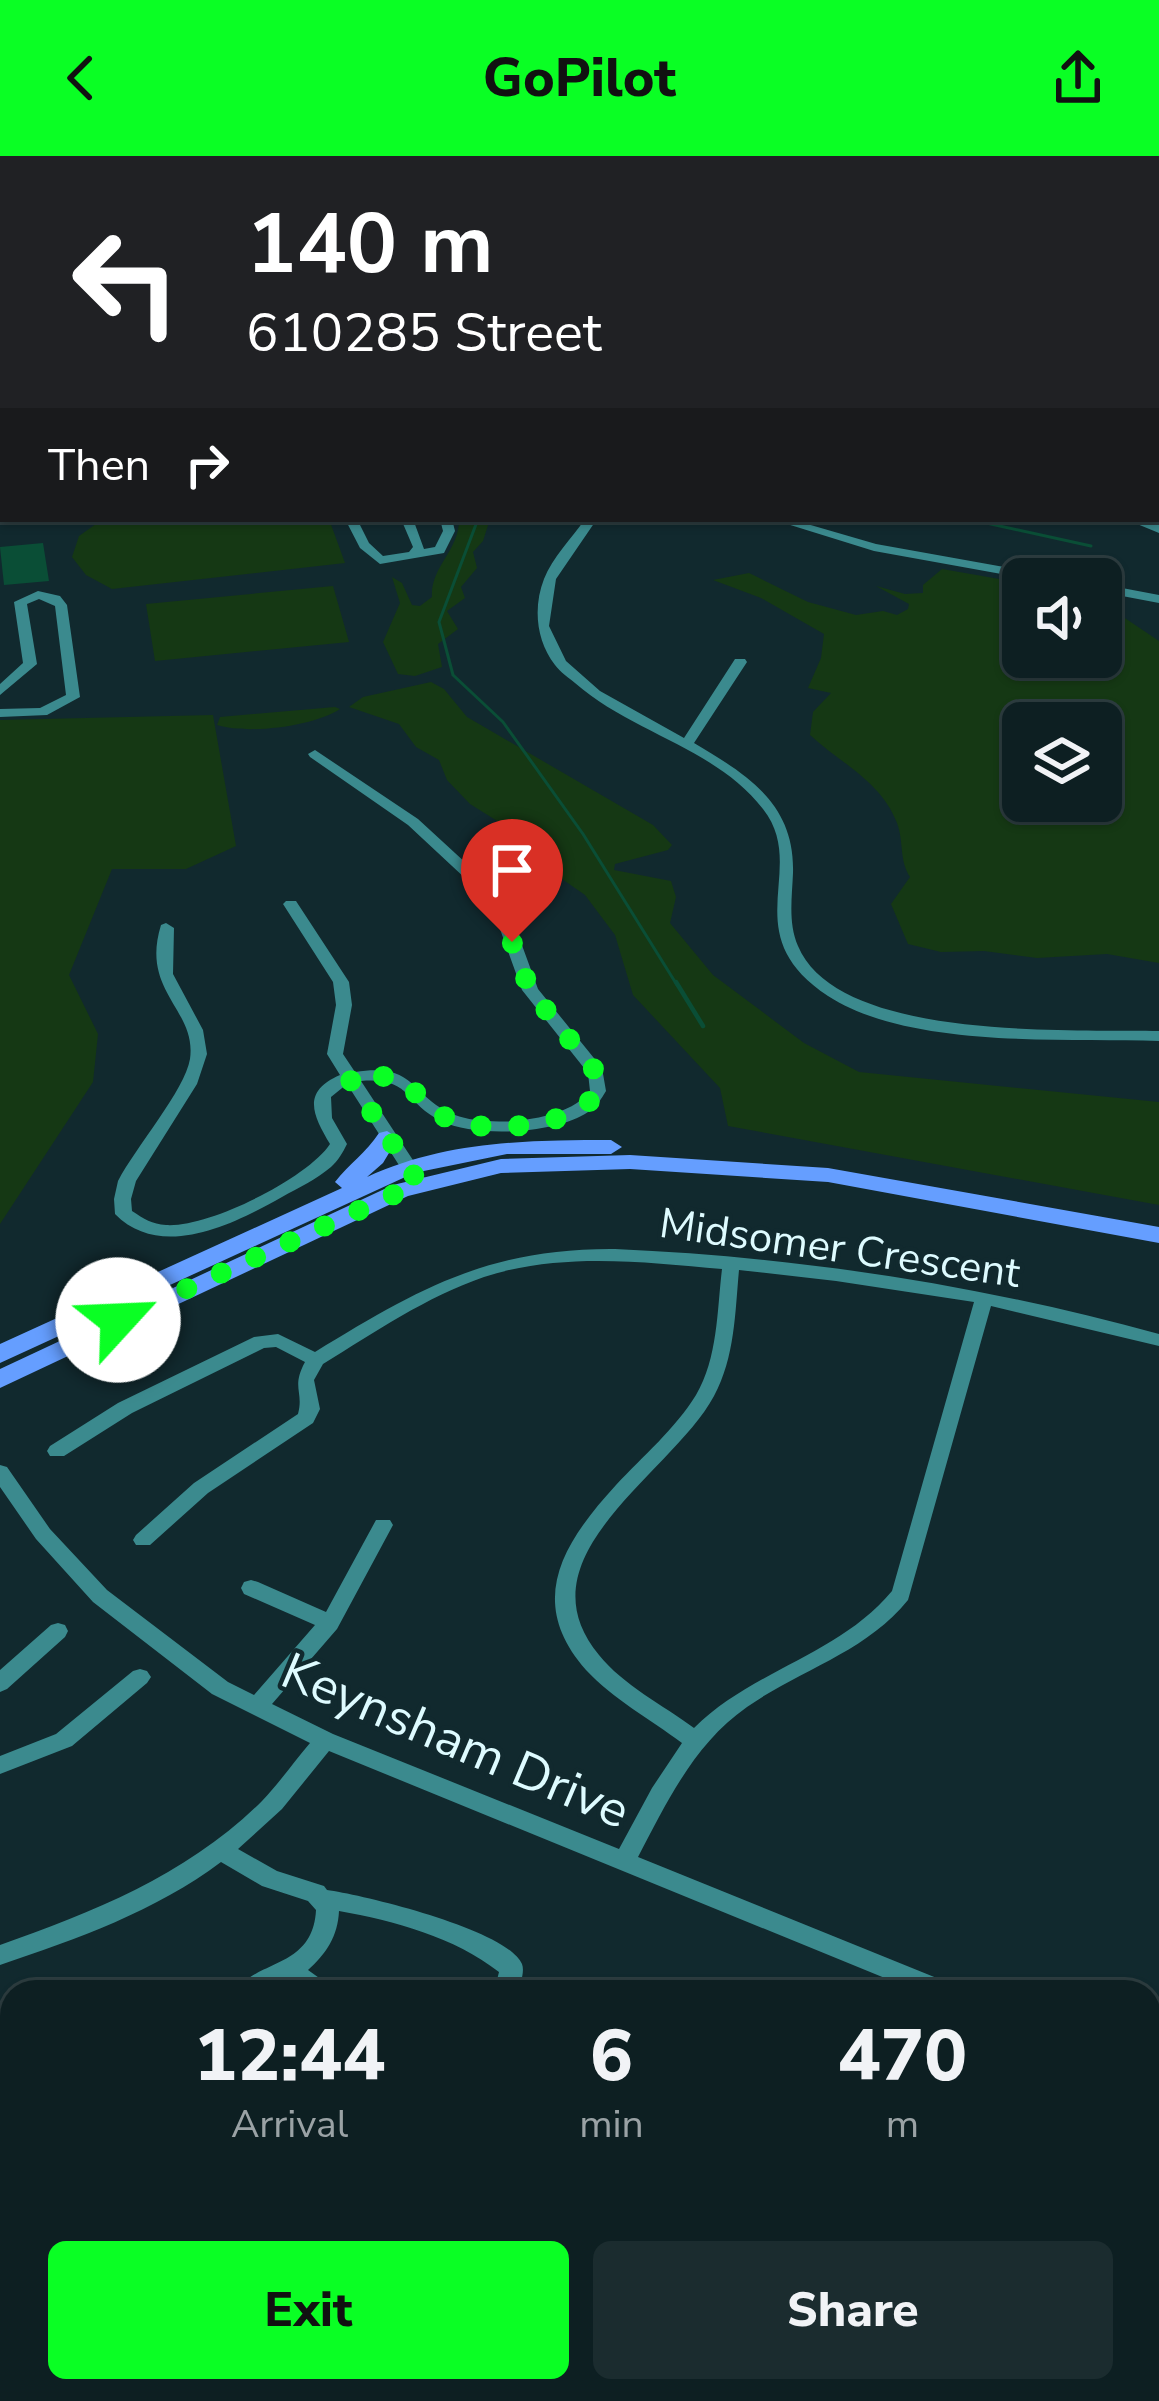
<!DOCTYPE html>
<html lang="en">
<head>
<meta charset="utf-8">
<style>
  :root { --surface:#0d1f22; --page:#1b2c2f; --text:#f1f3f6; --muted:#9aa2a5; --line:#2d3d40; --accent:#0aff24 }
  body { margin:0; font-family:"Nunito Sans",sans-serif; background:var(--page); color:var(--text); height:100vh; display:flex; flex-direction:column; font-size:45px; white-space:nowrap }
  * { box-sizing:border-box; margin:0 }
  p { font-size:39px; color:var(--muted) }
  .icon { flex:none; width:66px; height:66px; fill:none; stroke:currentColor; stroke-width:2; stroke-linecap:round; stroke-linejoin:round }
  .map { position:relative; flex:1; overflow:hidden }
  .side { position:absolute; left:0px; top:1824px; width:1161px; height:423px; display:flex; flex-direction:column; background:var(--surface); border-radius:36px 36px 0 0; box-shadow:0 3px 9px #0004,0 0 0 3px var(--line) }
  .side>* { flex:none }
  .top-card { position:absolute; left:0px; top:0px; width:1161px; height:366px; box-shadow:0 3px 9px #0004,0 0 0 3px var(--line); background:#202124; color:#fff; overflow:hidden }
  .fabs { position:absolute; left:1002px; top:402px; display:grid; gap:24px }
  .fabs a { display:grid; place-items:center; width:120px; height:120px; border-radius:18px; background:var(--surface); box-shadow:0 3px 9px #0004,0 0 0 3px var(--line); font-size:60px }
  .pin { position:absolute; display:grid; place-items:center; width:102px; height:102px; color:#fff; margin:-123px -51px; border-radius:50% 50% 50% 0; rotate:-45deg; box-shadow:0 0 12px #0007 }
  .pin .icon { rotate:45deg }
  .me { position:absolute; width:132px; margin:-66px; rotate:65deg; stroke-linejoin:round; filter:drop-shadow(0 0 9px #0008) }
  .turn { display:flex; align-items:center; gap:42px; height:252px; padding:0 48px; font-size:54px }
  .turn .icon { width:156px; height:156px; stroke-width:2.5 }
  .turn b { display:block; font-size:84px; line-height:102px }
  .then { display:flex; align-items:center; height:114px; padding:0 48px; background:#0003; gap:24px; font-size:45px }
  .eta { display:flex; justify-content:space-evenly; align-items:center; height:204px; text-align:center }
  .eta b { font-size:72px; font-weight:800; line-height:84px }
  .action { display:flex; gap:24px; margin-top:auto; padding:24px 48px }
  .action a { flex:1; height:138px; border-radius:18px; background:var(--accent); color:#111; font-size:48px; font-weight:800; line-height:138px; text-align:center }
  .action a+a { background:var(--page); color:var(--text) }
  header { display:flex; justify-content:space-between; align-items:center; height:156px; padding:0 48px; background:var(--accent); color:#111; font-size:54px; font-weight:800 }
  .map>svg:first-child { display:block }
  .green { fill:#153814; fill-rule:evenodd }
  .water { fill:#0a4e36 }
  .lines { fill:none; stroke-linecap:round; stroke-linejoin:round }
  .stream-far1 { stroke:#0a4e36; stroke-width:3 }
  .stream { stroke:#0a4e36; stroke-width:4.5 }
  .minor { fill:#3b8a8e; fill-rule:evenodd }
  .major { fill:#659eff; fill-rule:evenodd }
  .highway { fill:#b059ff; fill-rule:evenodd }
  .route { stroke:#0aff24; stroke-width:21; stroke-dasharray:0 37.8 }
  .labels { text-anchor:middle; stroke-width:9; stroke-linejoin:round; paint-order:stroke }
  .street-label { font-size:42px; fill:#defbff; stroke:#11292e }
  .near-street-label { font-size:51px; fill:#defbff; stroke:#11292e }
</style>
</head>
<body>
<header><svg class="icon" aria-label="back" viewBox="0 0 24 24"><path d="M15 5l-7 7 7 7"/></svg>GoPilot<svg class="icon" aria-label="share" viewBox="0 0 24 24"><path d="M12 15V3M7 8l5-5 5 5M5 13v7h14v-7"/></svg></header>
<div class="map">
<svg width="1159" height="2245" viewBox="0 0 1159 2245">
  <rect width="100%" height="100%" fill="#11292e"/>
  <!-- green -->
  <path class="green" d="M103,363h226l16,44 -233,26 -26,-14 -14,-18 7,-21z
    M459,363h31l-7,22 -10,11 4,16 -16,19 4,11 -18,13 11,18 -20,15 4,23 -27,9 -17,-2 -15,-32 17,-39 -8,-26 10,6 10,22 8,1 12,-9c-2,-30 28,-47 27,-78z
    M942,413l81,14v74h78v-55l58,39v322l-52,-9 -70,4 -53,-7 -43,1 -33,-8 -17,-40 19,-27c-11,-17 -6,-35 -13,-54 -16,-42 -57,-60 -87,-88l3,-23 18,-19 -23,-5 13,-30 3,-24 -63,-36 -48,-18 36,-7 59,29 48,13 27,-4 14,4 11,-6 1,-5 -33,-18 29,8 18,-1v-8zM1023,567h78v78h-78z
    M333,430l16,56 -194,19 -9,-57z
    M431,526l13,7 23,28 186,108 19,20 -4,5 -53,14 -1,6 57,11 5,16 -6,26 43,52 91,68 55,29 300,30v103l-431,-79 -8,-38 -87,-93 -18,-60 -30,-40 -23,-16 -8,-32 -41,-16 -43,-27 -23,-24 -8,-20 -23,-13 -17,-23 -50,-17 14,-10z
    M335,551l5,2c-26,17 -91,26 -123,16l3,-8z
    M213,559l23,131 -50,23h-74l-43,106 29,59 -5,48 -93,142v-504z
    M12,2080v155h19l-17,10h-14v-160z"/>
  <!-- water -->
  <path class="water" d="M43,387l6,38 -45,4 -4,-38z"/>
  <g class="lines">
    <!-- stream-far1 -->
    <path class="stream-far1" d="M348,3l4,-3
      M478,363l-39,103 14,53 50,47 80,112 94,151
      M968,363l123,27"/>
    <!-- stream -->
    <path class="stream" d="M676,826l27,44"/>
    <!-- minor -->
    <path class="minor" d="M147,0h10l-1,3h-10z
      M833,0h10l3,3h-10z
      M969,0h10l3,3h-10z
      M1064,0h10l2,3h-10z
      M1159,141v7h-1v-7z
      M3,177v7l-3,1v-7z
      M0,258h3v7h-3z
      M1158,284h1v7h-1z
      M345,363h12l12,24 14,13 26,-4 4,-5 -12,-28h12l11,30 11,-2 8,-16 -3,-12h12l3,12 -11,22 -64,11 -20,-16z
      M585,363h12l-41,60 -7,47 17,35 34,30 84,47 51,-79h10l2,3 -53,81c54,32 101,61 99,130 -1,25 -5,50 5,73 40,96 274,83 361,85v10c-95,-3 -249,8 -331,-45 -95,-63 -18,-127 -65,-187 -47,-61 -131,-76 -188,-126 -6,-5 -15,-11 -20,-18 -19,-24 -22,-58 -11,-86 8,-21 28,-41 41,-60z
      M771,363h19l86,25 173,31 6,4h-26l-155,-28z
      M1125,363h17l17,6v8z
      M1101,428l58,11v8l-58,-11z
      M38,435l22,5 7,9 13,92 -33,18 -47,2v-8l40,-1 26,-13 -11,-89 -16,-7 -12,5 10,60 -37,31v-11l23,-21 -9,-61z
      M315,594l103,69 74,68 20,31 26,71 64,79 4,23c-5,8 -9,16 -18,21 -33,22 -111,26 -147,9 -37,-18 -30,-44 -80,-40l67,102 -9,6 -6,-2 -66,-103 -16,13 1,21 15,26c-4,8 -9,17 -16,23 -14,12 -33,21 -49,30 -48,27 -121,64 -167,17l-1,-15 4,-18c17,-33 67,-91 72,-122 7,-50 -50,-67 -29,-134l5,-2 8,5 -1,46 30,56 4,24 -10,30 -61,97 -5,18 1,12c12,8 20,13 34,14 42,3 142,-47 164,-81 -17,-29 -29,-52 10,-69l-13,-21 9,-49 -3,-23 -50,-78 3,-3h10l53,81 3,23 -9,49 12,18c63,-10 54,25 100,43 34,13 113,7 135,-24l-2,-18 -66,-83 -26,-72 -15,-25 -73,-68 -98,-68 -2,-3z
      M615,1093c184,8 366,36 544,85v12l-168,-40 -83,294c-43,53 -107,69 -161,107 -53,37 -80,95 -109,150l316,128 4,7h-39l-590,-241 -47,58 -44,40 39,22 47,15 3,4c37,5 181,40 195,74 3,8 -2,20 -4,28h-24l5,-20c-45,-35 -104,-51 -160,-61 -1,25 -13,43 -31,59l21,15 4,7h-31l-14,-10 -18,10h-35c21,-33 78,-23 81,-82l-8,-9 -46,-15 -41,-24c-65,49 -144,77 -221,103v-20c95,-33 190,-72 262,-144 17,-18 32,-39 48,-58l-98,-49 -119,-92 -57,-63 -36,-52v-22l7,2 43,62 57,61 121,92 26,13 61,-70 -71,-31 -3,-6 3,-6 7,-2 7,2 68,30 50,-92h14l3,5 -56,104 -65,75 61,30 286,115 33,-61 30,-45c-32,-24 -69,-44 -96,-73 -61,-69 -22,-128 30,-185 27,-29 59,-56 80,-90 22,-37 21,-85 26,-126 -79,-7 -161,-17 -238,8 -58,20 -109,55 -161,87l-9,16 6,29 -7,14 -105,70 -58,52h-14l-3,-5 3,-5 58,-52 104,-69c6,-23 -7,-26 7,-52l-29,-15 -12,1 -132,65 -68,43h-14l-3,-5 3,-5 68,-43 136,-66 24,-3 37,18c104,-64 175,-104 300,-103zM739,1114l97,11 138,21 -82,289c-53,64 -140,79 -198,137 -31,-23 -71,-43 -95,-73 -82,-99 73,-181 115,-259 21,-39 21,-83 25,-126z
      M58,1467l7,2 3,6 -3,6 -58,52 -7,3v-22l51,-45z
      M140,1513l7,2 4,6 -4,6 -75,63 -72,28v-18l56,-22 77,-63z
      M1159,1935v29l-10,4v-29z
      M413,2235h26l4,10h-26z
      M945,2235h29l-4,10h-29z"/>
    <!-- major -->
    <path class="major" d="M387,975l11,7 -15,25 -16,14c78,-36 160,-37 244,-37l11,7 -11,7h-104l-93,19 -414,190v-19l342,-156 -7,-6c14,-18 31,-29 44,-49z
      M630,999l198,13 331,59v16l-331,-61 -198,-13 -129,4 -93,23 -408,192v-19l393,-184 108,-26z"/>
    <!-- highway -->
    <path class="highway" d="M36,0h14l-16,3z
      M0,51h3l-3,12z"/>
  </g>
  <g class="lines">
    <!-- route -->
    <path class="route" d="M118,1164l301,-137 -70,-105 44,-2c21,10 32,31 52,41 35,19 141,11 155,-31l-4,-14 -66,-82 -18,-48"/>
  </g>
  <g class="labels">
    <!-- street labels -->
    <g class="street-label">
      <text transform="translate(840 1091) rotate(8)" y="15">Midsomer Crescent</text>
    </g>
    <!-- near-street labels -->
    <g class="near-street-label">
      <text transform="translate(456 1584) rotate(23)" y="18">Keynsham Drive</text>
    </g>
  </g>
</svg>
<div class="fabs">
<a><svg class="icon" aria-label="sound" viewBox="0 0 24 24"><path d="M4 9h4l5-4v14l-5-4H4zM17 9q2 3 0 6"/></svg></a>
<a><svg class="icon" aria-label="layers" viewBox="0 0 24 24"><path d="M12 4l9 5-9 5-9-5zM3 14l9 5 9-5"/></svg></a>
</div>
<div class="pin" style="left:512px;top:786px;background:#d93025"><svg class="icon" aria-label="arrive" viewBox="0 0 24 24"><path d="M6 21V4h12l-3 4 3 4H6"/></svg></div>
<svg class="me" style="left:118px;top:1164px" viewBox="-20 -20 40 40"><circle r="19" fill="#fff"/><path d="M0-13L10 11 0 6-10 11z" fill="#0aff24"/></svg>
<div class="top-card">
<div class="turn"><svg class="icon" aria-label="left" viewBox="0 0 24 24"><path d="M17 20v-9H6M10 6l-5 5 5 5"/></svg><div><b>140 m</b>610285 Street</div></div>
<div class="then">Then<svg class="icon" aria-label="right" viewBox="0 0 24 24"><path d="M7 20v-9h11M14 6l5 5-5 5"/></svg></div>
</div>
<section class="side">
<div class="eta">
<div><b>12:44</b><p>Arrival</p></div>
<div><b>6</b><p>min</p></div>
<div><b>470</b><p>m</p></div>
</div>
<div class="action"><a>Exit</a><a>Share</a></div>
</section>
</div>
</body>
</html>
